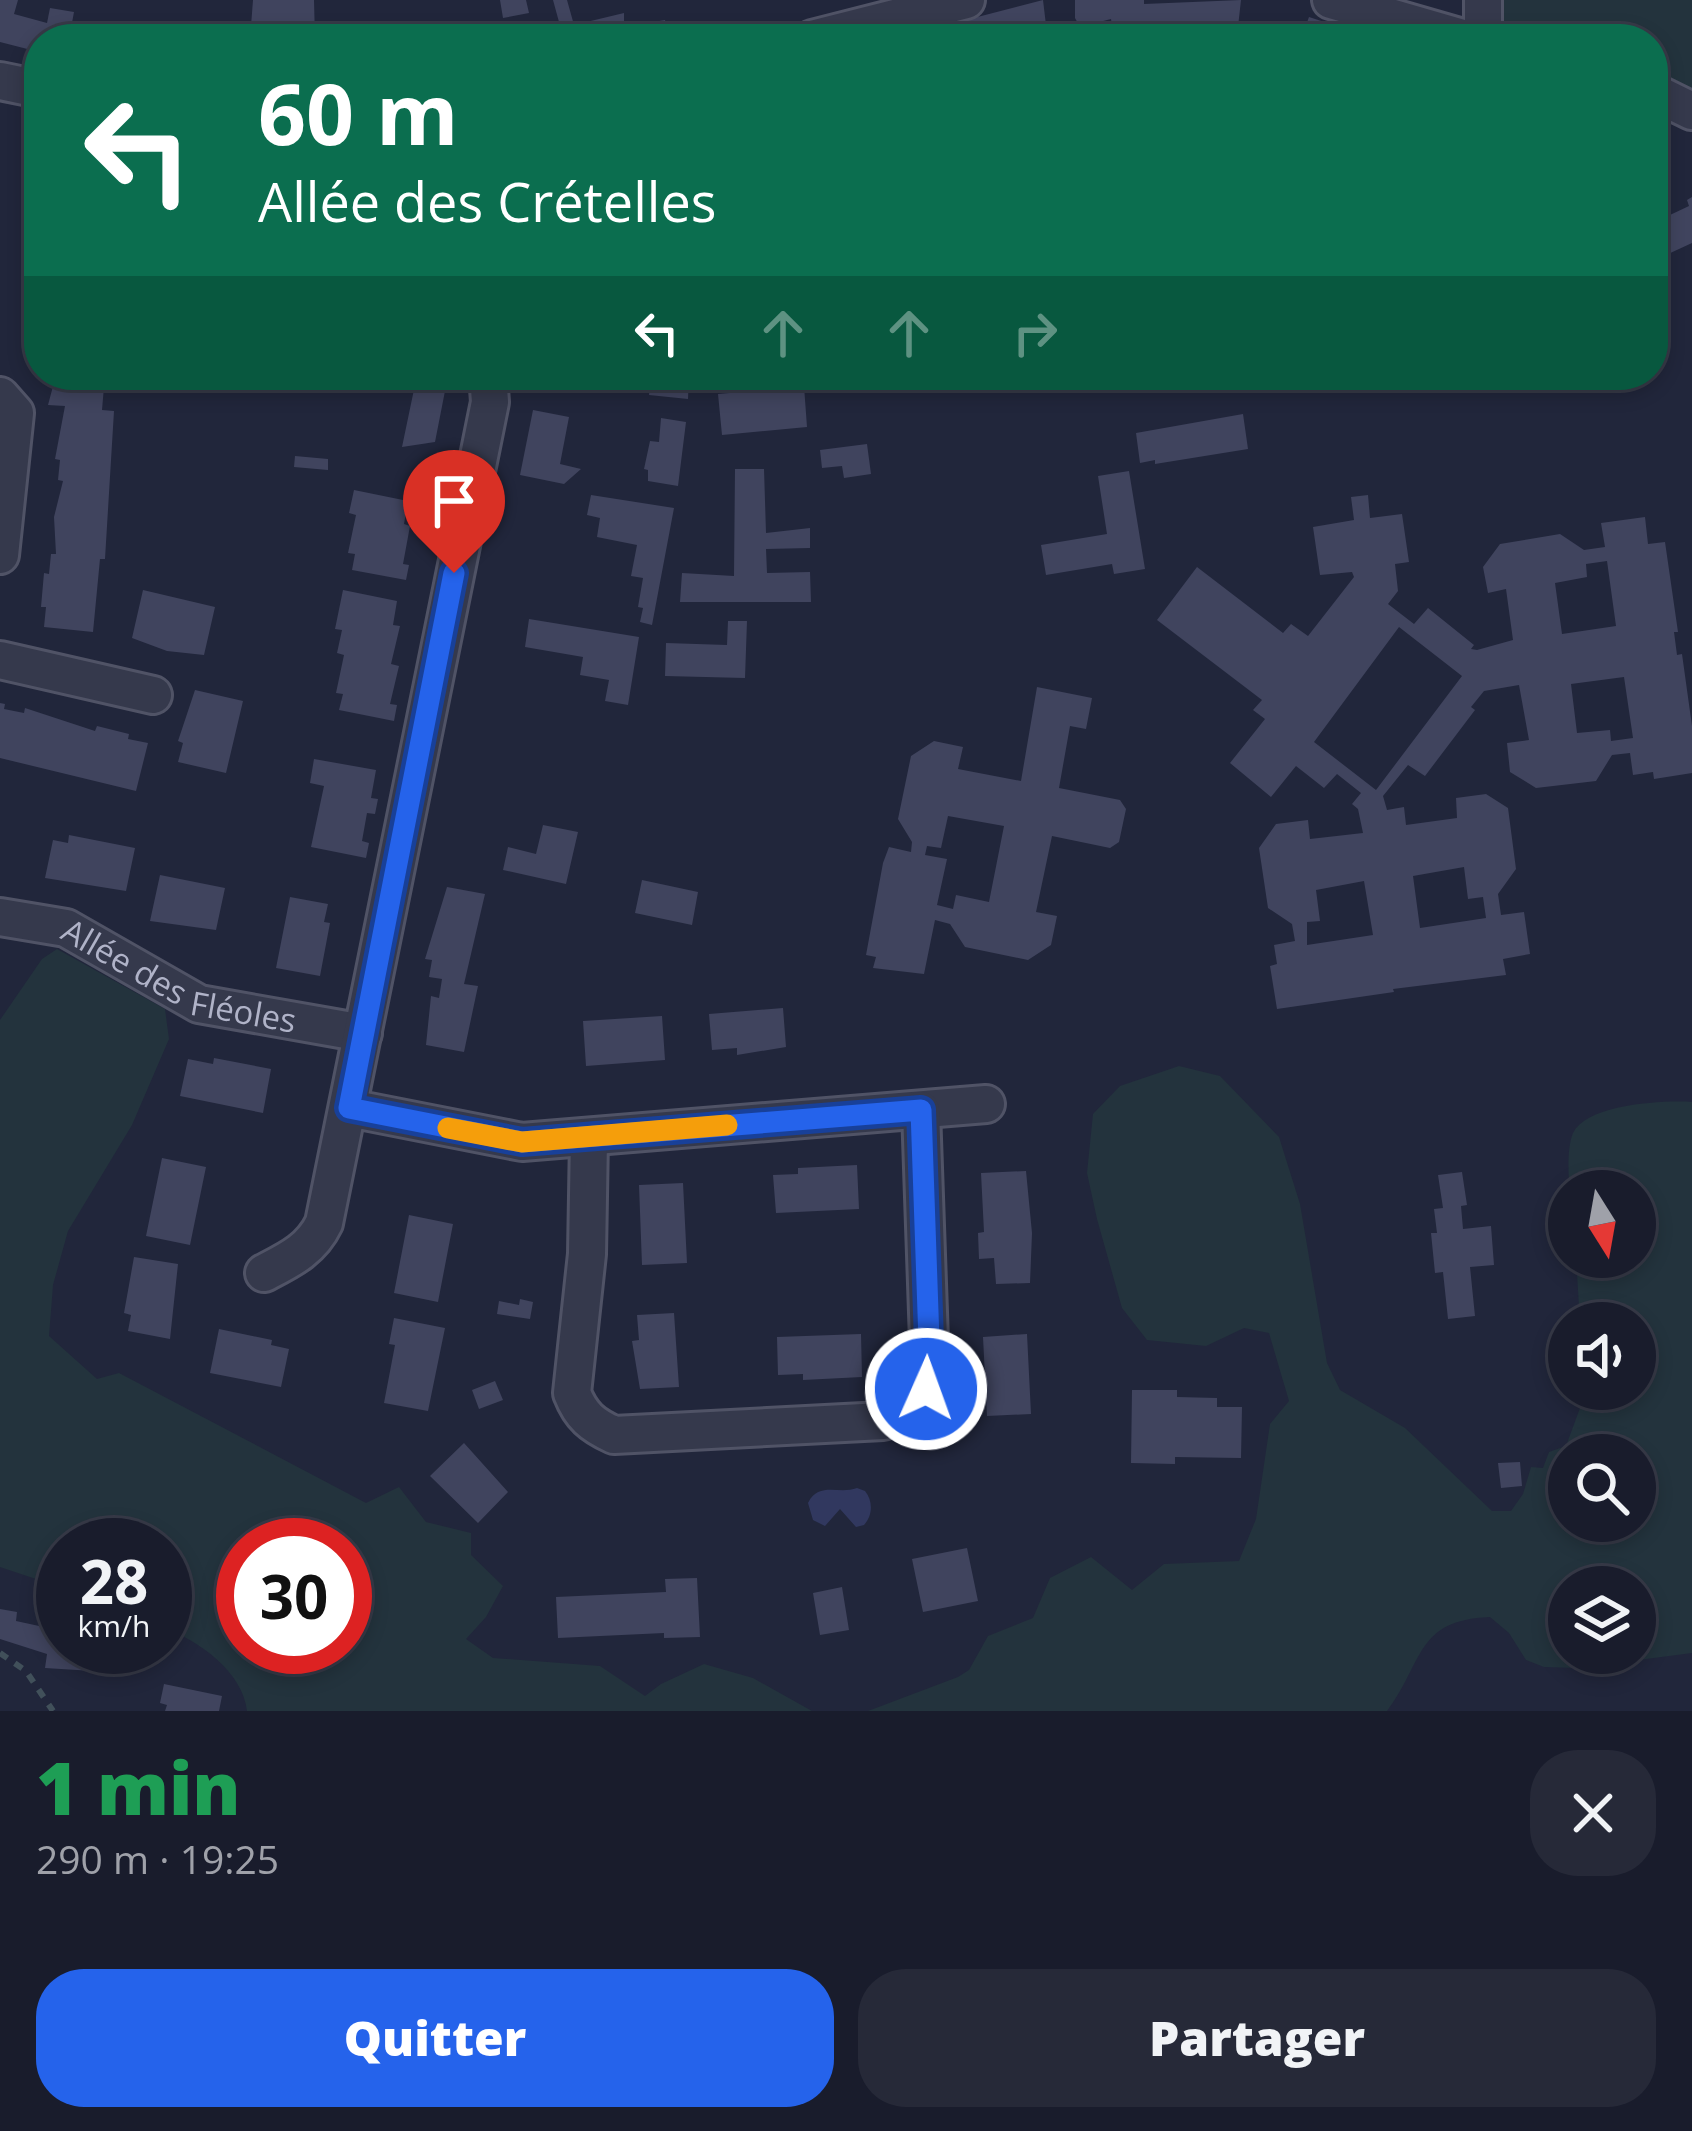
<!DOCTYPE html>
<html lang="fr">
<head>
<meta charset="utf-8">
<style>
  :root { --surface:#191c2c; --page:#262938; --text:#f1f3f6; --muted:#9fa1a9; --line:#373a48; --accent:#2563eb }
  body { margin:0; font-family:"Open Sans",sans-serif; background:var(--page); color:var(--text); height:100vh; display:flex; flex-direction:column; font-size:45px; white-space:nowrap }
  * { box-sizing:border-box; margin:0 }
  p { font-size:39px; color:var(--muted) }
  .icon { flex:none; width:66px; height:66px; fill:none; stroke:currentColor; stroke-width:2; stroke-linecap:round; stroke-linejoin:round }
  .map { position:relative; height:1711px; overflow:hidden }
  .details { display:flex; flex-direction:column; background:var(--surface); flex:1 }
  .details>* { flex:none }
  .hud { position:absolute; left:24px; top:24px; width:1644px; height:366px; border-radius:48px; box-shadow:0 6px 18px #0003,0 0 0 3px var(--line); background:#0b6e4f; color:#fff; overflow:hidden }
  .needle { width:78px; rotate:169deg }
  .controls { position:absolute; left:1548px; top:1170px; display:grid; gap:24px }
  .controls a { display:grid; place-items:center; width:108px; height:108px; border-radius:50%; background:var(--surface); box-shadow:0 6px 18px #0003,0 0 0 3px var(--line); font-size:60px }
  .speed { position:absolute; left:36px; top:1518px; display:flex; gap:24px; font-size:60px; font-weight:700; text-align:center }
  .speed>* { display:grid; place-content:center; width:156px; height:156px; border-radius:50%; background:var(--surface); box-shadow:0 6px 18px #0003,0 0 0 3px var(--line); line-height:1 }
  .speed small { font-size:30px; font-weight:400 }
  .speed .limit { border:18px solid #d22; background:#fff; color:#111 }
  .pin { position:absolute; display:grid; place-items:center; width:102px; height:102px; color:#fff; margin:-123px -51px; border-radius:50% 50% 50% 0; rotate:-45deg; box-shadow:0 0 12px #0007 }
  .pin .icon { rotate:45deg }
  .me { position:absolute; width:132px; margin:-66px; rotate:2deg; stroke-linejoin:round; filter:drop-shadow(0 0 9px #0008) }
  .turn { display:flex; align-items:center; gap:42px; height:252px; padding:0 36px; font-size:54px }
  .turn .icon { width:156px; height:156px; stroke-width:2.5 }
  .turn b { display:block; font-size:84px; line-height:102px }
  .lanes { display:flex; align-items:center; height:114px; padding:0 36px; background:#0003; justify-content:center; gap:60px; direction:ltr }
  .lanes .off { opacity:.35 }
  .round { display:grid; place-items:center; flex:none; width:126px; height:126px; border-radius:48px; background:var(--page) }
  .overview { display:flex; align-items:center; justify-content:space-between; height:204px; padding:0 36px }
  h1 { font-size:72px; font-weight:800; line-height:90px; color:#1e9e55 }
  .cta { display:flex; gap:24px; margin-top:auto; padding:24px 36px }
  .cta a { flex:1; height:138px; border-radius:48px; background:var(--accent); color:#fff; font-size:48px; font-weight:800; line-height:138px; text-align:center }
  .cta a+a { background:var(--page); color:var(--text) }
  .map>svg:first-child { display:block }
  .green { fill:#23333d; fill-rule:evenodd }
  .water { fill:#31385f }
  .building { fill:#40445e; fill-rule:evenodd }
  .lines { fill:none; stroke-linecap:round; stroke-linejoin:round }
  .minor-casing { stroke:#505366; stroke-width:42 }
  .path { stroke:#41505a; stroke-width:6; stroke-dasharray:9 9; stroke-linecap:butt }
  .minor { stroke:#35394c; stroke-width:36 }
  .route-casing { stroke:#184099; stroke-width:30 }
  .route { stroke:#2563eb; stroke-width:21 }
  .slow { stroke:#f59e0b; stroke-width:21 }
  .labels { text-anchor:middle; stroke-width:9; stroke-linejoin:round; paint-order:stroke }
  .street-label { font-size:33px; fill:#b0b3c8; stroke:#1b1e30 }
</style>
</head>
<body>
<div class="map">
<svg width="1692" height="1711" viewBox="0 0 1692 1711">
  <rect width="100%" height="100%" fill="#21263b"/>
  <!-- green -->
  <path class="green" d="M1481,0h211v111l-39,-19v-53h-170z
    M57,949l108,60 4,30 -37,86 -64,106 -15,54 -4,51 48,43 22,-6 247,130 33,-16 27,35 45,11v22l32,31 -17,31 -20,22 27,19 107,8 45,30 16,-12 43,-20 49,14 59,33h-565c-4,-39 -48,-70 -82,-83v-83h-102v43l-63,-21v-547l42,-61zM243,1545h102v102h-102z
    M1179,1066l41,10 59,61 21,67 27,159 13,27 65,38 87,83h19l12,-17 8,-27 12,1 6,-16 17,-6 14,-38 -2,-19h57v-66h-55l-4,-66h59v-66h-65c-2,-16 -3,-44 3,-58 14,-29 91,-33 119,-31v551l-115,15 -33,-1 -18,-7 -17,-27 -19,-16c-75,3 -66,45 -103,94h-519l90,-34 11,-7 19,-34 45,-18 17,-40 41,-21 41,33 32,-26 75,-3 17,-42 14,-95 19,-23 -20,-68 -25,-5 -38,18 -59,-6 -25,-32 -25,-89 -10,-46 6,-59 27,-28zM1569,1455h66v66h-66zM1569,1587h66v66h-66z"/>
  <!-- water -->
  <path class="water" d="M857,1488l8,3c8,10 8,24 -1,34l-8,2 -16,-18 -15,17 -12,-6 -5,-17c11,-22 31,-8 49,-15z"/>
  <!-- building -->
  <path class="building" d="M0,0h18l-4,14 33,9 3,-15 24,4 -5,27h-30v13l-39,-10z
    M253,0h61l1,39h-65z
    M500,0h26l3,13 -26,5z
    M553,0h14l7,25 50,-12v14l41,-7 4,19h-126l19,-6z
    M1043,0l3,25 -13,2 -1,8 -67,4 -3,-18z
    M1075,0h69v4l97,-4 -3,27h-31l1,12h-48l-1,-7 -7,1v6h-38l-3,-20 -31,8 -5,-9z
    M1309,17l43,14 -3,8 -47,-3z
    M158,25l29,2 -1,12h-30z
    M1692,197v46l-39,18v-38l36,-17 -2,-6z
    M56,375h49l-3,35 12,1 -9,148h-5l-7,73 -49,-5 2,-20h-5l3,-34 5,1 2,-20h5l-2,-37 9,-36 -5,-1 2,-20 -5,-1 10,-53 -17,-1z
    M417,375h19l-3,14 12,2 -10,51 -33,5z
    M651,375h38l-1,24 -39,-4z
    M779,379l1,9 24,-2 3,41 -85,8 -4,-41 23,-2 -1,-9z
    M533,410l36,7 -9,47 21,5 -17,15 -44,-9z
    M1243,414l5,35 -93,15v-4l-15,3 -4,-30z
    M661,418l25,4 -8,64 -30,-5v-11l-4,-1 6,-28 9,1z
    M867,444l4,30 -27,4 -2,-12 -20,2 -2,-18z
    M295,456l33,3v11l-34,-3z
    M735,469h29l2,64 44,-5v20l-44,1 1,24 43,-1 1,30h-131l2,-29 52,3z
    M1129,471l16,98 -31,5 -2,-10 -66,11 -5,-30 66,-11 -9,-58z
    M354,490l54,11 -4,23 6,2 -7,38 6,1 -3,15 -54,-10 3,-16 -7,-1 8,-38 -7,-2z
    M591,495l83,13 -22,117 -12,-3 3,-14 -5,-1 5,-29 -12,-2 6,-31 -40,-8 3,-19 -13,-3z
    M1368,495l2,23 32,-4 7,48 -14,2 3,27 -10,13 26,20 14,-16 46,37 -3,4 6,1 36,-10 -7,-51 -18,4 -5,-26 17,-23 60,-10 24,16 21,-3 -4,-24 44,-6 3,27 17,-2 13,90h-4l3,23 5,-1 10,72v47l-38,6 -1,-7 -20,3 -3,-22 -18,2 -16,26 -60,7 -26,-16 -3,-29 22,-3 -10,-55 -35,6 -13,16 4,3 -50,66 -17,-11 -25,31 4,14 17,-3 2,18 51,-7 -1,-20 30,-4 22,14 8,61 -18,25 3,21 23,-3 6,42 -27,5 3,16 -113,14 1,3 -117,17 -7,-43 7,-2 -3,-19 21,-4 -3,-17 -24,-16 -9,-60 17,-24 32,-4 2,19 53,-6 -5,-24 -6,-5 9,-11 -24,-19 -13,14 -28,-22 -25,31 -41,-34 35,-44 -12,-9 9,-10 -105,-80 40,-53 86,66 8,-9 17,12 46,-59 -2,-5 -32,3 -7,-48 41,-7 -3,-23zM1607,561l9,65 -54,8 -7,-51 32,-6 -1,-13zM1399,627l63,49 -86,114 -62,-48zM1624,677l9,61 -22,3 -1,-11 -33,3 -6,-49zM1464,867l4,32 15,-2 3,21 -66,10 -7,-52zM1364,881l9,54 -66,10v-23l13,-1 -4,-31z
    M143,590l72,17 -11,48 -37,-4 -35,-13z
    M343,590l54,11 -4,24 7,1 -9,38 8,2 -9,38 7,1 -3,16 -55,-11 4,-16 -7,-1 8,-38 -7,-2 5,-23 -7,-1z
    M529,619l110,18 -11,68 -23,-4 4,-21 -29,-5 3,-18 -58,-10z
    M728,621h19l-2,57 -80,-2 1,-33 61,2z
    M1037,687l55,11 -6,31 -16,-3 -11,62 61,12 6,9 -7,33 -9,6 -58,-12 -16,76 21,4 -6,29 -23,15 -63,-13 -15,-23 -15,-4 -11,54 -51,-6 3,-11 -10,-2 17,-92 6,-16 22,5 1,-10 -14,-23 13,-63 23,-15 29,6 -5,22 63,12zM948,816l56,10 -15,76 -33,-7 -3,14 -16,-4 10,-46 -22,-4 2,-9 14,2z
    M195,690l48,11 -17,72 -48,-11 5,-19 -5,-2z
    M0,703l5,1 -1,5 20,4 1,-5 70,23 2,-5 32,8 -1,5 20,4 -12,48 -136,-33z
    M314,759l62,11 -5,28 7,1 -3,15 -8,-1 -5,28 7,2 -3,15 -55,-11 13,-61 -14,-3z
    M543,825l35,7 -12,52 -63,-14 5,-23 28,7z
    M69,835l66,13 -9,43 -81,-13 8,-38 15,3z
    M160,875l65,13 -9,42 -66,-9z
    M642,880l56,12 -6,33 -57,-12z
    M447,887l38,7 -21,90 14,2 -14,66 -38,-7 5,-49 8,2 3,-19 -13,-2 3,-17 -7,-1z
    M290,897l38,7 -4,18 6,1 -10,53 -44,-8z
    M783,1008l3,39 -49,8v-7l-25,2 -3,-36z
    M662,1016l3,44 -79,6 -3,-45z
    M214,1058l57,11 -8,44 -83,-17 8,-37 25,5z
    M162,1158l44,9 -16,78 -44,-9z
    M857,1165l2,44 -83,4 -3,-38 25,-1v-6z
    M1026,1171l6,62 -2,50 -34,1 -2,-26 -15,1 -1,-26 6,-1 -3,-59z
    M1462,1172l5,33 -6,1 2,23 28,-3 3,39 -24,2 5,49 -27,3 -5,-47 -8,1 -4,-40h6l-3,-24 9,-1 -5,-33z
    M683,1183l4,80 -45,2 -3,-80z
    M409,1215l44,9 -15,78 -44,-9z
    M134,1257l44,7 -8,75 -42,-8 3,-16 -7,-2z
    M520,1299l13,3 -3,17 -33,-5 2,-13 20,4z
    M674,1313l5,74 -39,2 -8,-48 7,-1 -2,-25z
    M394,1318l51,10 -17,83 -44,-8 11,-58 -6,-1z
    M219,1329l53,11 -1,5 18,4 -8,38 -71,-14z
    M861,1334l1,43 -59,3v-6l-25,1 -1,-38z
    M1027,1334l4,80 -44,2 -4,-79z
    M495,1381l8,19 -24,9 -7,-19z
    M1132,1390h45v7l40,1v9h25l-1,51 -66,-1v7l-44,-1z
    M464,1443l44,49 -30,31 -48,-47z
    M1520,1462l2,24 -21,2 -3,-25z
    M967,1548l11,53 -55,11 -11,-53z
    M697,1578l3,59 -36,1v-5l-106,5 -2,-41 110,-5 -1,-13z
    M842,1587l7,43 -29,5 -7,-42z
    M0,1609l17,3 -1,9 37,8 -1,9 11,2v7h34l-4,24 -48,-3 2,-14 -47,-15z
    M164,1684l58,12 -3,15h-54l2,-6 -7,-2z"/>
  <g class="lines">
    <!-- minor casing -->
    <g class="minor-casing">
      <g id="minor">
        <path d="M1331,0l135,39"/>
        <path d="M1483,0v39"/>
        <path d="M812,39l154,-39"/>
        <path d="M0,81l39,8"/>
        <path d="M1653,92l39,19"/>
        <path d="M0,396l15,17 -15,142"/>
        <path d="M0,660l153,35"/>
        <path id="s1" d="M0,917l66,11 133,76 164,29"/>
        <path d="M349,1108l173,34 464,-38"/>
        <path d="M589,1138l-2,116 -15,139c9,23 20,32 42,42l269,-14c29,-9 41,-21 47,-51l-9,-260"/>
        <path d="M264,1273c25,-13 47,-23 60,-50l166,-821 -2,-27"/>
      </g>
    </g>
    <!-- path -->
    <path class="path" d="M0,1653l26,18 27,40"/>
    <!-- minor -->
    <use href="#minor" class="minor"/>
  </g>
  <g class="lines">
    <!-- route casing -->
    <g class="route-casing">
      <path id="route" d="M454,573l-105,535 173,34 399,-32 9,260 -4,19"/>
    </g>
    <!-- route -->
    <use href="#route" class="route"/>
    <!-- slow -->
    <path class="slow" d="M448,1128l74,14 205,-17"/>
  </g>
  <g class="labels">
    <!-- street labels -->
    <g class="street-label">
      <text dy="12" stroke="none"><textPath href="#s1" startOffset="192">Allée des Fléoles</textPath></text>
    </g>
  </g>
</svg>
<div class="controls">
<a><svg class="needle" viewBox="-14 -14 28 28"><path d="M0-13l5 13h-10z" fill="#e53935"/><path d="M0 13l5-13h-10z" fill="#9fa1a9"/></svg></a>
<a><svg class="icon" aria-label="sound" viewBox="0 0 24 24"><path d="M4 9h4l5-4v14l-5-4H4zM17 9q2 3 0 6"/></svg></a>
<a><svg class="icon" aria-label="search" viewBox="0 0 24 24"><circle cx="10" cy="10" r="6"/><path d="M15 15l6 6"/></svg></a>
<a><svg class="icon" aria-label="layers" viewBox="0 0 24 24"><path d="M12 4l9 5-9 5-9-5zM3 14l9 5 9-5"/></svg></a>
</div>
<div class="speed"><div>28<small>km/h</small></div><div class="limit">30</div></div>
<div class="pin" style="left:454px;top:573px;background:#d93025"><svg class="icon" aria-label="arrive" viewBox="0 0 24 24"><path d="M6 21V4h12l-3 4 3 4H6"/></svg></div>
<svg class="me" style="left:926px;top:1389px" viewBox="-20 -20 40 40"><circle r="17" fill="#2563eb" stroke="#fff" stroke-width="3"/><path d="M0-11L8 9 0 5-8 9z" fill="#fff"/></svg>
<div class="hud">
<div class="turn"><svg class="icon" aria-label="left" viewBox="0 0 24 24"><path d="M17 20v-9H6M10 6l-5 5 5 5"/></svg><div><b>60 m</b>Allée des Crételles</div></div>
<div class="lanes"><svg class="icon" aria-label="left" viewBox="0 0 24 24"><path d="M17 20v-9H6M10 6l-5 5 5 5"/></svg><svg class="icon off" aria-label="ahead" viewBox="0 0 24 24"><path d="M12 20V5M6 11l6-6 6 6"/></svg><svg class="icon off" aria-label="ahead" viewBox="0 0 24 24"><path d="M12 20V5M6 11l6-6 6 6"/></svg><svg class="icon off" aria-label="right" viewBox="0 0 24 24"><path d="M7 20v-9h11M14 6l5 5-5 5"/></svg></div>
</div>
</div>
<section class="details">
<div class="overview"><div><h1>1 min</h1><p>290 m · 19:25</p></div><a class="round"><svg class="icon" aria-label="close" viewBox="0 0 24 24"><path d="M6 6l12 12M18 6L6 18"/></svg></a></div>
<div class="cta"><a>Quitter</a><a>Partager</a></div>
</section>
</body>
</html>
